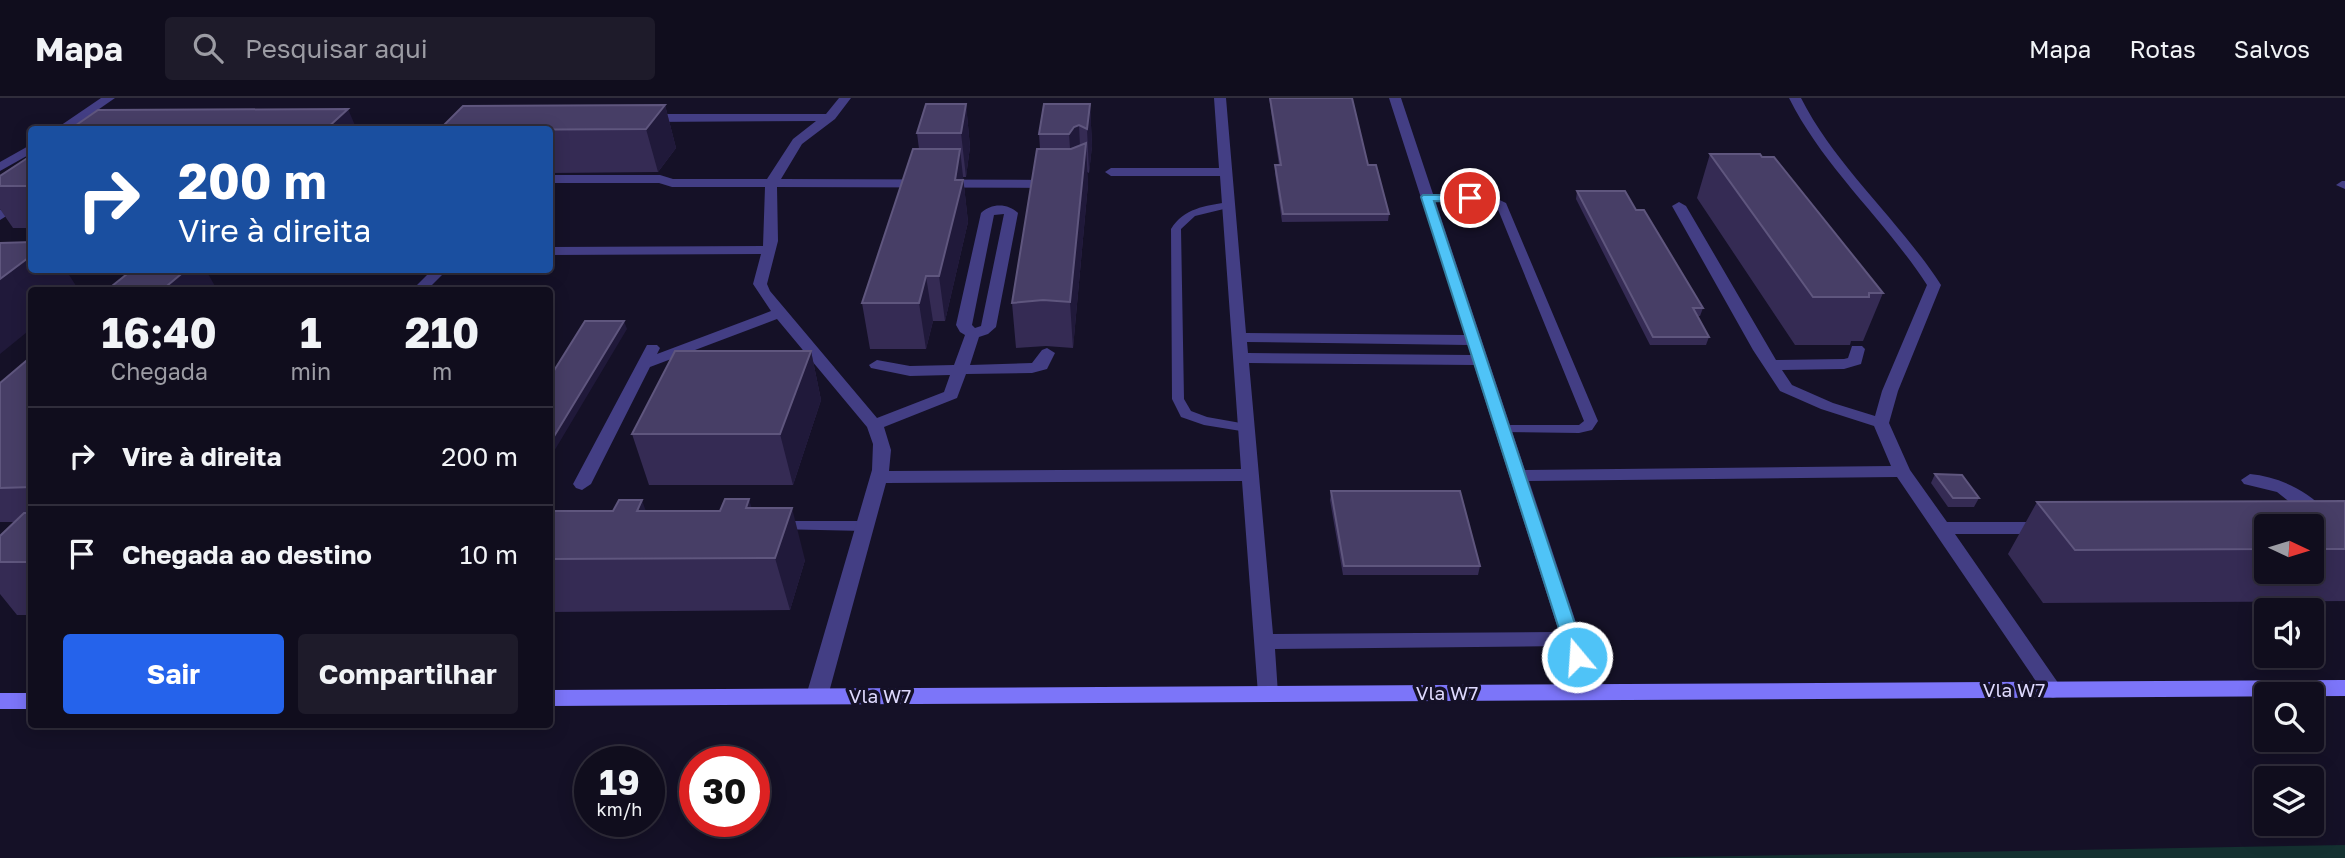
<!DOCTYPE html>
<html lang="pt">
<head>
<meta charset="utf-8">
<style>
  :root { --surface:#100d1d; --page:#1e1b2a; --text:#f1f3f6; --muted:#9c9ca4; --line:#302d3b; --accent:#2563eb }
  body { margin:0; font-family:"Golos Text",sans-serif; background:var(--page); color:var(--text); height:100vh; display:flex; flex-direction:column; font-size:26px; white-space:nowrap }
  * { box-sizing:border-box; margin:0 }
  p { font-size:23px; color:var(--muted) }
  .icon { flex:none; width:38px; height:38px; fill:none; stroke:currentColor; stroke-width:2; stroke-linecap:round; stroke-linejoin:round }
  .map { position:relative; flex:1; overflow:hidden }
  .side { position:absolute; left:28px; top:189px; width:525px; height:441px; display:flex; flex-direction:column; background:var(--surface); border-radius:7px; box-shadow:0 4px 18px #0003,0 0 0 2px var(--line) }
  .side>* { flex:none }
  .hud { position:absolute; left:28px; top:28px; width:525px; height:147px; border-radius:7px; box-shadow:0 4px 18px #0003,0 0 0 2px var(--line); background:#1a4fa0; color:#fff; overflow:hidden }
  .needle { width:46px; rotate:94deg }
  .buttons { position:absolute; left:2254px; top:416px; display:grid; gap:14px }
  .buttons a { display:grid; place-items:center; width:70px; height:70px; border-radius:7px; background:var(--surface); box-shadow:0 4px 18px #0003,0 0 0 2px var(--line); font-size:35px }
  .speed { position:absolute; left:574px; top:648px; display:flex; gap:14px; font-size:35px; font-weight:700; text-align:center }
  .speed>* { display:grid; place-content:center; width:91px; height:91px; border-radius:50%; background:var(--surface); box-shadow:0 4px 18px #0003,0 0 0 2px var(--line); line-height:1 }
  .speed small { font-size:18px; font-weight:400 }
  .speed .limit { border:10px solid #d22; background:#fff; color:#111 }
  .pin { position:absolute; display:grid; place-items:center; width:60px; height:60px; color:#fff; margin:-30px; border:4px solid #fff; border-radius:50%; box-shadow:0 2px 7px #0007 }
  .me { position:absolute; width:77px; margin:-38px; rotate:342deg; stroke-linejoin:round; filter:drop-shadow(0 0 5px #0008) }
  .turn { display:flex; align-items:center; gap:24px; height:147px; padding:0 35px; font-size:32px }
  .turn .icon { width:91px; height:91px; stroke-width:2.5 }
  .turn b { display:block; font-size:49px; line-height:60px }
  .eta { display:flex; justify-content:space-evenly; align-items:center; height:119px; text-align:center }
  .eta b { font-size:42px; font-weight:700; line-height:49px }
  .cta { display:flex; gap:14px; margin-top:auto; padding:14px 35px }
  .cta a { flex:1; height:80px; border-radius:7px; background:var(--accent); color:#fff; font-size:28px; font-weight:700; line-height:80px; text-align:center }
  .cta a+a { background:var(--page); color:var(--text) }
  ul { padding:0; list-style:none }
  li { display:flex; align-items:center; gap:21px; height:98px; padding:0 35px; border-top:2px solid var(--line) }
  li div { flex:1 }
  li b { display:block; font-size:26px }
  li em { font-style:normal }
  header { display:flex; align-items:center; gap:42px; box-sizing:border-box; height:98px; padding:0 35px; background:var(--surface); border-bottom:2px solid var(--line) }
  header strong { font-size:33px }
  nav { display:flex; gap:38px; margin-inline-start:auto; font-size:24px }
  .search { width:490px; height:63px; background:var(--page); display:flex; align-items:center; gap:18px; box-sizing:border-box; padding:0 24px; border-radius:7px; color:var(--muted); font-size:26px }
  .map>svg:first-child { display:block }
  .green { fill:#143131 }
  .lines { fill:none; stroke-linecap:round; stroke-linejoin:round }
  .lane { fill:#433e84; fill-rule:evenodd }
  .street { fill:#433e84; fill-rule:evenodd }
  .secondary { fill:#7c75f9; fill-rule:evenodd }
  .wall { fill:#352b54; fill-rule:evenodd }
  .shaded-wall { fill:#20193a }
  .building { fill:#473e66; stroke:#5f567e; stroke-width:2 }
  .route { fill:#4fc3f7; stroke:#337fa1; stroke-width:2 }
  .labels { text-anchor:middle; stroke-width:7; stroke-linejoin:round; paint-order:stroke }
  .street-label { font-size:19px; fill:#ded9fd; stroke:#151127 }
</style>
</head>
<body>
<header>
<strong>Mapa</strong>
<div class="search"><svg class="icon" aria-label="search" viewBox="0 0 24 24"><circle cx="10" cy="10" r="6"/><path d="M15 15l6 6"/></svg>Pesquisar aqui</div>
<nav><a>Mapa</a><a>Rotas</a><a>Salvos</a></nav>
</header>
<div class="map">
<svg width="2345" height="760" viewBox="0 0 2345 760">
  <rect width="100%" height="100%" fill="#151127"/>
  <!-- green -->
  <path class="green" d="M2345,747v13h-718z"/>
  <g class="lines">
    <!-- lane -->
    <path class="lane" d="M1427,96l64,2 15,7 92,218 -6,9 -13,3 -81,-1 -2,-3 7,-4h76l5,-4 -87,-214 -8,-5 -66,-3 -1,-2z
      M1228,104l4,1v4l-37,9 -14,13 3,170 7,12 16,6 45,8 2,3 -2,3 -5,1 -43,-7 -23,-8 -9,-18 -1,-170c13,-21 34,-23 57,-27z
      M779,423h86l7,5 -7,5 -91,-2 -2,-3 2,-3z"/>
    <!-- street -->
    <path class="street" d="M101,0h14l-46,32h-15z
      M839,0h12l-16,21 -33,25 -21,35 273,1 6,4 -6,4 -277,-1 1,54 -11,43 3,7 107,127 67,-26 6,-17 -40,1 -39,-8 -2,-3 8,-5 33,6 44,-1 11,-30 -5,-3 -4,-7 25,-112c10,-10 27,-10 37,0l-22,114 -8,7 -9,3 -9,28 62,-2 10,-13 5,-2 8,5 -8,16 -15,4 -66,1 -9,24 -73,29 7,23 -2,21 352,-2 -21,-293h-109l-6,-4 6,-4h108l-5,-70h12l20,235 219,2 -76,-237h12l124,372 366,-4 -17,-40 -53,-17 -41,-18 -27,-41 -81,-144 7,-4 7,4 90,154 68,-1 4,-1 4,-12h10l3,3 -4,15 -17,5 -62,1 10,15 41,18 42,13 7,-25 45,-106c-42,-65 -103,-117 -138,-187h12c35,69 98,122 140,187l-43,106 -9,32 21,47 37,52h99l6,2 3,4 -3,4 -6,2h-91l108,156 -3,6 -7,2 -7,-2 -149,-219 -368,4 70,211 -3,6 -7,2 -7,-2 -18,-52 -289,3 3,45 -3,6 -7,2 -7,-2 -3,-6 -16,-213 -356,2 -58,213 -4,6 -7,2 -7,-2 -4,-6 66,-226 1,-26 -6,-17 -90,-108 -127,48 -59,117 -9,6 -6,-2 -3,-4 74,-139h10l3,3 -3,6 114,-43 -18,-27 8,-30 -211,1v-8l213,-1 2,-59h-93l-13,-4h-109v-8h110l13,4h94l26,-40 23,-18 -170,1 -6,-4 6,-4h180zM1004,116l-23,112 -6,2 -3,-3 22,-110zM1247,244l221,3 3,10 -223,-2zM1249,265l225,2 85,267 -286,2z
      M32,46v9l-32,18v-9z
      M2342,83h3v8l-9,-4z
      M32,92v10l-32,20v-10z
      M432,172h15l-20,20h-15z
      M2250,376c33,3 67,21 86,49l-8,8 -16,2v-6h-9l3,-4 7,-2 -36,-29 -33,-8 -3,-4z"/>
    <!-- secondary -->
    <path class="secondary" d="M2345,582v16l-1795,10v-16z
      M0,595h32v16h-32z"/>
  </g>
  <!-- wall -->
  <path class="wall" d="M1269,0h83l16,67 21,49 -1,7 -106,1 -7,-49v-8h4z
    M966,6l4,43 -4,30h-3l5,45 -23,99h-12l-7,28h-56l-8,-46 57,-154 -2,-16z
    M1090,6l2,42 -3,27 -2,-1 1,12 -15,164 -27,-2 -30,2 -4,-45 28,-154 -1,-15z
    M665,7l11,43 -18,24 -108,1v-43z
    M1710,56l173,139 -20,48h-12l-1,4h-55l-98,-147z
    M32,57v73h-19l-13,-19v-33z
    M1577,93l59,19 67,98 -3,8h-3l12,21 -3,8h-56l-74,-146z
    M811,253l10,49 -28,85h-144l-17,-51z
    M32,258v259h-15l-17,-21v-58l15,-14h-15v-139z
    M1935,376l44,24 -5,9h-26l-17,-24z
    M1331,393l149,75 -2,9h-135l-13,-75z
    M2345,403v100l-302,2 -35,-49 29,-52zM2266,429h46v45h-46z
    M752,410l53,52 -15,50 -240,2v-101h170z"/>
  <!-- shaded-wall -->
  <path class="shaded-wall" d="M966,6l4,43 -4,30 -5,-44z
    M1090,6l2,42 -3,27 -2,-44z
    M665,7l11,43 -18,24 -12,-43z
    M348,11l9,21h-32z
    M1079,27l2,43 -9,9 -3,-43 5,-7z
    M1086,45l2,41 -15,164 -3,-46z
    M960,51l8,73 -23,99 -6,-45z
    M32,157v15h34l12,19 -1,1h-45v38l-32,26v-75z
    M186,172h20l10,18 -2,2h-52z
    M926,178l7,45 -7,28 -7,-46z
    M624,223l3,8 -77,129v-15z
    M811,253l10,49 -28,85 -13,-51z
    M749,401l15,52 -18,-43z
    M642,402l18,52 -23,-41z
    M792,410l13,52 -15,50 -15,-52z"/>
  <!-- building -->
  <path class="building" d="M1270,0h82l16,67h8l13,49h-106l-8,-49h6z
    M926,6h40l-5,29h-44z
    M1044,6h46l-3,25 -8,-4 -5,2 -5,7h-30z
    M665,7l-19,24 -207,1 24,-24z
    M348,11l-23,21h-256l29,-20z
    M1086,45l-16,159 -27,-2 -31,3 25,-154h34z
    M913,51h47l-5,31h8l-24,96h-13l-7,27h-57z
    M1710,56h50l2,3h12l109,136h-14v4h-56z
    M32,57v31h-32v-10z
    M1577,93h48l11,19h8l59,98h-10l16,29h-56z
    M32,144v13l-32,24v-36z
    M132,172h54l-24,20h-55z
    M585,223h39l-74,122v-66z
    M675,253h136l-31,83h-148z
    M32,258v131l-32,1v-105z
    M1935,376l27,1 17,23h-26z
    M1331,393h129l20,75h-136z
    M725,401h24l-3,9h46l-17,50 -225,1v-48h63l6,-11h23l-5,11h83z
    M2345,403v48h-33v-22h-46v22l-191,1 -38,-48z
    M24,415h8v49h-32v-26z"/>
  <!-- route -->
  <path class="route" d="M1423,97h47l6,3 -6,4 -36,-1 152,456 -3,5h-13l-2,-5 -147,-460z"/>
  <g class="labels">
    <!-- street labels -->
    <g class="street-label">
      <text x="2014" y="599">Vla W7</text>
      <text x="1447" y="602">Vla W7</text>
      <text x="880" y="605">Vla W7</text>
    </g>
  </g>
</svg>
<div class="buttons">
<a><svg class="needle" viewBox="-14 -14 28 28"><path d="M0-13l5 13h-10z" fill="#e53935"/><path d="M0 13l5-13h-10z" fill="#9c9ca4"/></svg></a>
<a><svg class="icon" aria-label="sound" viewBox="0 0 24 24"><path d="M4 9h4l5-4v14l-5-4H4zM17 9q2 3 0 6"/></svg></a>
<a><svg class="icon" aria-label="search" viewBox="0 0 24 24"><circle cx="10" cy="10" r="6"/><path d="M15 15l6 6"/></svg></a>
<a><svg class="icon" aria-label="layers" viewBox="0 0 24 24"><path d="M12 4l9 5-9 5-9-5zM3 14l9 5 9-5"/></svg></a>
</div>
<div class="speed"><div>19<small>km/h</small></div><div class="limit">30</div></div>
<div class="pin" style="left:1470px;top:100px;background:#d93025"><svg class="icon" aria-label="arrive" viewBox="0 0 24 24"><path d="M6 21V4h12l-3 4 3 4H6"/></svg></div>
<svg class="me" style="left:1577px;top:559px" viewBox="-20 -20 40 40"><circle r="17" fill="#4fc3f7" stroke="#fff" stroke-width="3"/><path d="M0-11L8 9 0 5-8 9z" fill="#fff"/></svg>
<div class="hud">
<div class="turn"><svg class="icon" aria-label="right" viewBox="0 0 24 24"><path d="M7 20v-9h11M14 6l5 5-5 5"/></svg><div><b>200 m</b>Vire à direita</div></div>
</div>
<section class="side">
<div class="eta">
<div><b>16:40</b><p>Chegada</p></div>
<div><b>1</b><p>min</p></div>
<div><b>210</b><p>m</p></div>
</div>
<ul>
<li><svg class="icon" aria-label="right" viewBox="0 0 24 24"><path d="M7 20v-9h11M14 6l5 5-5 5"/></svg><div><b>Vire à direita</b></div><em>200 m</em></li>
<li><svg class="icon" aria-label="arrive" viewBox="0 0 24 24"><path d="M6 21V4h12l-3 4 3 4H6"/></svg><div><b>Chegada ao destino</b></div><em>10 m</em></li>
</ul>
<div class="cta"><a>Sair</a><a>Compartilhar</a></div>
</section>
</div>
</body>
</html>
